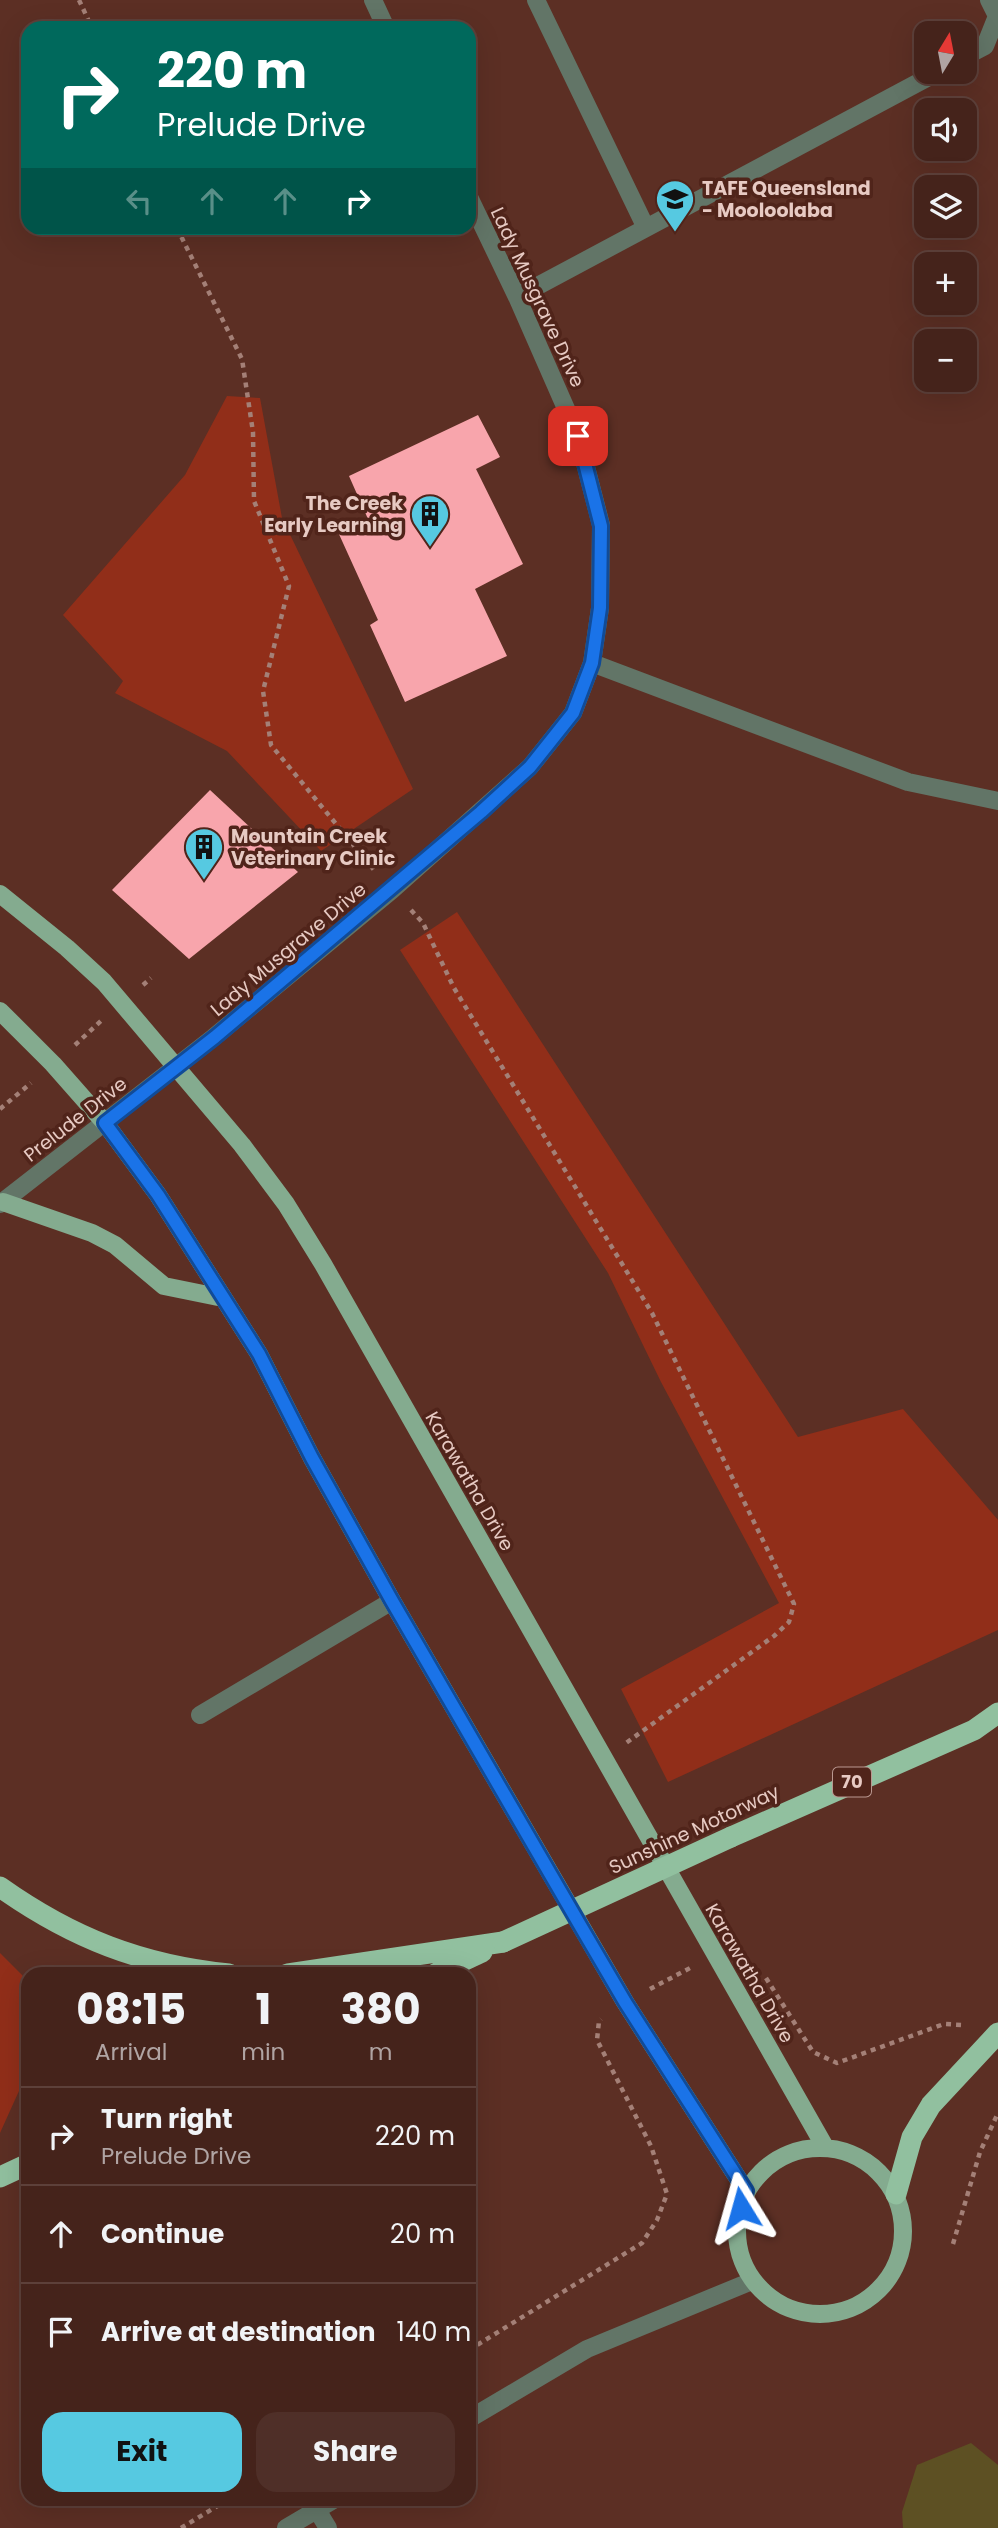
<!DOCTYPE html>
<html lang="en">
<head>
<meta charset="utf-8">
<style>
  :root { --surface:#45231b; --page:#4f2f28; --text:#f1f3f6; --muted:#b0a4a3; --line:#5d403a; --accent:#56c9e1 }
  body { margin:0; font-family:Poppins,sans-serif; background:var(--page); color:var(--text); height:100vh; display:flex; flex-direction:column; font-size:26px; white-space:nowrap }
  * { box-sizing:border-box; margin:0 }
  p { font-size:23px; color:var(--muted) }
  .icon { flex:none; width:38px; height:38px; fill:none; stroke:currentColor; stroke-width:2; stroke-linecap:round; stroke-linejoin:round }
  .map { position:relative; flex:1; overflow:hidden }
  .details { position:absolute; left:21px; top:1967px; width:455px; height:539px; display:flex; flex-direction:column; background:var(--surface); border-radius:21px; box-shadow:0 7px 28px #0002,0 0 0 2px var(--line) }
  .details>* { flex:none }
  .hud { position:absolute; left:21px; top:21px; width:455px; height:214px; border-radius:21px; box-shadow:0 7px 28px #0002,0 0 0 2px var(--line); background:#00695c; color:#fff; overflow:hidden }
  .needle { width:46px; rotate:10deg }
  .controls { position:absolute; left:914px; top:21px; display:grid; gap:14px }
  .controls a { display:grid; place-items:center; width:63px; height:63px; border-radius:14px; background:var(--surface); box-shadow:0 7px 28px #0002,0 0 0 2px var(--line); font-size:35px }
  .pin { position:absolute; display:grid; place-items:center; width:60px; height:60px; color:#fff; margin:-30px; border-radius:14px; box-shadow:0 4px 10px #0006 }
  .me { position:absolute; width:77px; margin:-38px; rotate:352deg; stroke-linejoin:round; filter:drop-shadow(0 0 5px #0008) }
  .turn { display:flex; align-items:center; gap:24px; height:147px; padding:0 21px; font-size:32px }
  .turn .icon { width:91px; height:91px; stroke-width:2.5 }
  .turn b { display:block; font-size:49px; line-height:60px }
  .lanes { display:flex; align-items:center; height:66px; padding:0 21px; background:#0003; justify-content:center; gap:35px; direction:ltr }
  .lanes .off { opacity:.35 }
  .eta { display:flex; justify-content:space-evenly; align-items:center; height:119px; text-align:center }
  .eta b { font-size:42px; font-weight:700; line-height:49px }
  .primary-button { display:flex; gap:14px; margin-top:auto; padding:14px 21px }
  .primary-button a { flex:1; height:80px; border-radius:21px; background:var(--accent); color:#111; font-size:28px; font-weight:700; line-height:80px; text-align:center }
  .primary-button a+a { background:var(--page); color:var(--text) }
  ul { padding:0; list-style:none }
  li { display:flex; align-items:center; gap:21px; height:98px; padding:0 21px; border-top:2px solid var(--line) }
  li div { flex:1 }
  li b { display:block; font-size:26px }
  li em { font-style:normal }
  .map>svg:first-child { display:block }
  .green { fill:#912e19 }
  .water { fill:#5d5023 }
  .building { fill:#f8a5ac }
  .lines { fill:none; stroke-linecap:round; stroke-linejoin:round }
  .path { stroke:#a48077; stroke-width:4.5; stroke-dasharray:5 5; stroke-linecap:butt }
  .minor { stroke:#627567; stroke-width:18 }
  .major { stroke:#84ab8f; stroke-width:18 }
  .highway { stroke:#91c09f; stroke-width:21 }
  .highway-bridge { stroke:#91c09f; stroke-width:21 }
  .route-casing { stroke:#114b97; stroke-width:18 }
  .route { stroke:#1a73e8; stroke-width:12 }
  .labels { text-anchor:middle; stroke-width:7; stroke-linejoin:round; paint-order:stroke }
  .shield { fill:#50241a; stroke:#ba9890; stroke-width:2 }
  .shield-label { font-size:18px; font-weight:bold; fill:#e7cac3 }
  .poi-label { font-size:19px; font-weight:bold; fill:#e7cac3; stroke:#50241a; text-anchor:start }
  .street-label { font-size:19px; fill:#e7cac3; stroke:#50241a }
</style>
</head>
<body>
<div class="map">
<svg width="998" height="2528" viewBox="0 0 998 2528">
  <rect width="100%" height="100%" fill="#5c2f24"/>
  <!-- green -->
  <path class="green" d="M227,396l33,2 22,120 131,271 -92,62 -94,-100 -112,-58 8,-12 -60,-66 122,-140z
    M457,912l341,525 105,-28 95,111v110l-330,152 -47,-93 158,-86 -118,-221 -53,-109 -208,-323z
    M0,1953l28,28v90l-28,62z"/>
  <!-- water -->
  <path class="water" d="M971,2443l27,22v63h-95l-1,-16 15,-47z"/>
  <!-- building -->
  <path class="building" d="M478,415l22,42 -24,12 47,95 -48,25 32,67 -102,46 -35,-77 8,-5 -40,-88 30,-13 -19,-43z
    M210,790l88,82 -109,87 -77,-69z"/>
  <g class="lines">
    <!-- path -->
    <path class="path" d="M79,0l13,28
      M177,228l65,131 11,73 1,69 35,85 -26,105 8,54 103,125
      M411,910l12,13 31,65 198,325 142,291 -5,18 -15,14 -148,107
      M143,985l8,-7
      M75,1045l27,-25
      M0,1109l31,-26
      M766,1978l47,74 24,11 107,-39 19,1
      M650,1989l42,-22
      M953,2244l27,-92 18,-39
      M469,2350l173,-107 15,-23 10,-26 -16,-48 -54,-106 2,-19 2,-2
      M181,2528l48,-29"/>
    <!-- minor -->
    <path class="minor" d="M373,0l13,28
      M536,0l110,228
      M964,57l21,-11 12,-30 -8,-16
      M517,297l421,-225
      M592,663l316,119 90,19
      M0,1204l214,-167 178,-147 138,-123 43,-54 19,-50 8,-55 1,-83 -23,-89 -61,-139 -48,-100
      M200,1715l192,-114
      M469,2419l118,-70 165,-68
      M317,2510l11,18
      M286,2528l49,-29"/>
    <!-- major -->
    <path class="major" d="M0,894l67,54 37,34 138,163 44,59 37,60 502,883
      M0,1011l53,53 52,59 53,72 101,159 53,104 80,143 233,401 121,189
      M3,1202l89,31 23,12 49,41 59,12
      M737 2231a83 83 0 1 1 166 0a83 83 0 1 1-166 0Z"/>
    <!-- highway -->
    <path class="highway" d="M731,1837l243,-107 24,-17
      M0,1887c72,51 141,78 229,87
      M288,1974l215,-32
      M435,1974l47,-22
      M0,2177l28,-13
      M896,2194l16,-57 19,-32 67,-72"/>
    <!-- highway-bridge -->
    <path class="highway-bridge" d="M503,1942l228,-105"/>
  </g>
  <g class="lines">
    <!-- route casing -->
    <g class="route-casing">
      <path id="route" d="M578,436l23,90 -1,82 -8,55 -19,50 -43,54 -49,45 -266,225 -110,86 53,72 101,159 53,104 80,143 192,331 41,70 121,189 -5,17"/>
    </g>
    <!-- route -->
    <use href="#route" class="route"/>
  </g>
  <!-- icons -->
  <defs>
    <g id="university-pin" transform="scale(2.0125)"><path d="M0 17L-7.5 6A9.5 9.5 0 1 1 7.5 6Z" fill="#56c9e1" stroke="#50241a"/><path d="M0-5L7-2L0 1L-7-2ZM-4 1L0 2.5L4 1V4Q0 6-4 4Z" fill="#111"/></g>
    <g id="building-pin" transform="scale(2.0125)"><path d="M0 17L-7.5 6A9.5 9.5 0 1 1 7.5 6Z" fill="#56c9e1" stroke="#50241a"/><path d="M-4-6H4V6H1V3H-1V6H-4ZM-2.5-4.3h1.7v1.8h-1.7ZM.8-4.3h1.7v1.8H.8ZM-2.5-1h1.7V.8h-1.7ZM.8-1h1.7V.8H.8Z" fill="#111"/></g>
  </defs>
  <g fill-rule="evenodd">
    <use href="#university-pin" x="675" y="199"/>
    <use href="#building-pin" x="430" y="514"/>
    <use href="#building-pin" x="204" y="847"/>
  </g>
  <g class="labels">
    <!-- shield labels -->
    <rect class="shield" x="833" y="1767.5" width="38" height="29" rx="5"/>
    <g class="shield-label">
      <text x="852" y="1788">70</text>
    </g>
    <!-- poi labels -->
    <g class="poi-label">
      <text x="702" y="195">TAFE Queensland<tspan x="702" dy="22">- Mooloolaba</tspan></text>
      <text x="403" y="510" text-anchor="end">The Creek<tspan x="403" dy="22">Early Learning</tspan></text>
      <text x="231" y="843">Mountain Creek<tspan x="231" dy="22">Veterinary Clinic</tspan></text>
    </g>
    <!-- street labels -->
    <g class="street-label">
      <text transform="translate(538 297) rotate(65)" y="7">Lady Musgrave Drive</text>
      <text transform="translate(288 949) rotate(-40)" y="7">Lady Musgrave Drive</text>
      <text transform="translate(75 1119) rotate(-38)" y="7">Prelude Drive</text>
      <text transform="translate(470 1481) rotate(60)" y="7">Karawatha Drive</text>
      <text transform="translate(694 1829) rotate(-25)" y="7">Sunshine Motorway</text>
      <text transform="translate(750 1973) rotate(60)" y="7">Karawatha Drive</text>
    </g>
  </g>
</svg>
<div class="controls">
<a><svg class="needle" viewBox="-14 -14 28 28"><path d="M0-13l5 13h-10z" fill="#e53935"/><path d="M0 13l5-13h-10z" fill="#b0a4a3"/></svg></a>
<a><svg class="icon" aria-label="sound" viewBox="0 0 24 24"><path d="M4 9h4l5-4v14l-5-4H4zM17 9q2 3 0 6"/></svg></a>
<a><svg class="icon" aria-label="layers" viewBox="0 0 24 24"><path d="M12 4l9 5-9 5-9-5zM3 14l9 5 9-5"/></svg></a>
<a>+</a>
<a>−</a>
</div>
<div class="pin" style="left:578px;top:436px;background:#d93025"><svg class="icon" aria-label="arrive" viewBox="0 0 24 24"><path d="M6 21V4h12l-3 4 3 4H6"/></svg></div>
<svg class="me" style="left:741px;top:2208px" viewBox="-20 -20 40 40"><path d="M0-17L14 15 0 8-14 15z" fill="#1a73e8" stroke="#fff" stroke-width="4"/></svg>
<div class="hud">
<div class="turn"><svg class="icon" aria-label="right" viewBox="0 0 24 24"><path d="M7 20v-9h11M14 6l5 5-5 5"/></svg><div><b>220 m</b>Prelude Drive</div></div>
<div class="lanes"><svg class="icon off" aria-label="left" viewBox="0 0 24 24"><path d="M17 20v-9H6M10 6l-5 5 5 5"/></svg><svg class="icon off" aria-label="ahead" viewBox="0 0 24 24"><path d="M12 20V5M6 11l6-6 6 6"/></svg><svg class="icon off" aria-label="ahead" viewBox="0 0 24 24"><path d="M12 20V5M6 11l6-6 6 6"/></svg><svg class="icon" aria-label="right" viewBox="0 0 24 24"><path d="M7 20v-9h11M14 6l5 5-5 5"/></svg></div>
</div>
<section class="details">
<div class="eta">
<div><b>08:15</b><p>Arrival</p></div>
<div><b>1</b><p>min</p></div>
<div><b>380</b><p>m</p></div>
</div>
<ul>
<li><svg class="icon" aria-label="right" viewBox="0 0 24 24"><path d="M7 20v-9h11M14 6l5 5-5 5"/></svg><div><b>Turn right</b><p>Prelude Drive</p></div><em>220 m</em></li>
<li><svg class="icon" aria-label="ahead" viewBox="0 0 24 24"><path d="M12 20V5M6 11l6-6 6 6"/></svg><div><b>Continue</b></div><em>20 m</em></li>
<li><svg class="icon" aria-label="arrive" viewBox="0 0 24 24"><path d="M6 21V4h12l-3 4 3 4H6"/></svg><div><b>Arrive at destination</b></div><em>140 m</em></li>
</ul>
<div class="primary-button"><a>Exit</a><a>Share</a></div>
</section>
</div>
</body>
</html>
